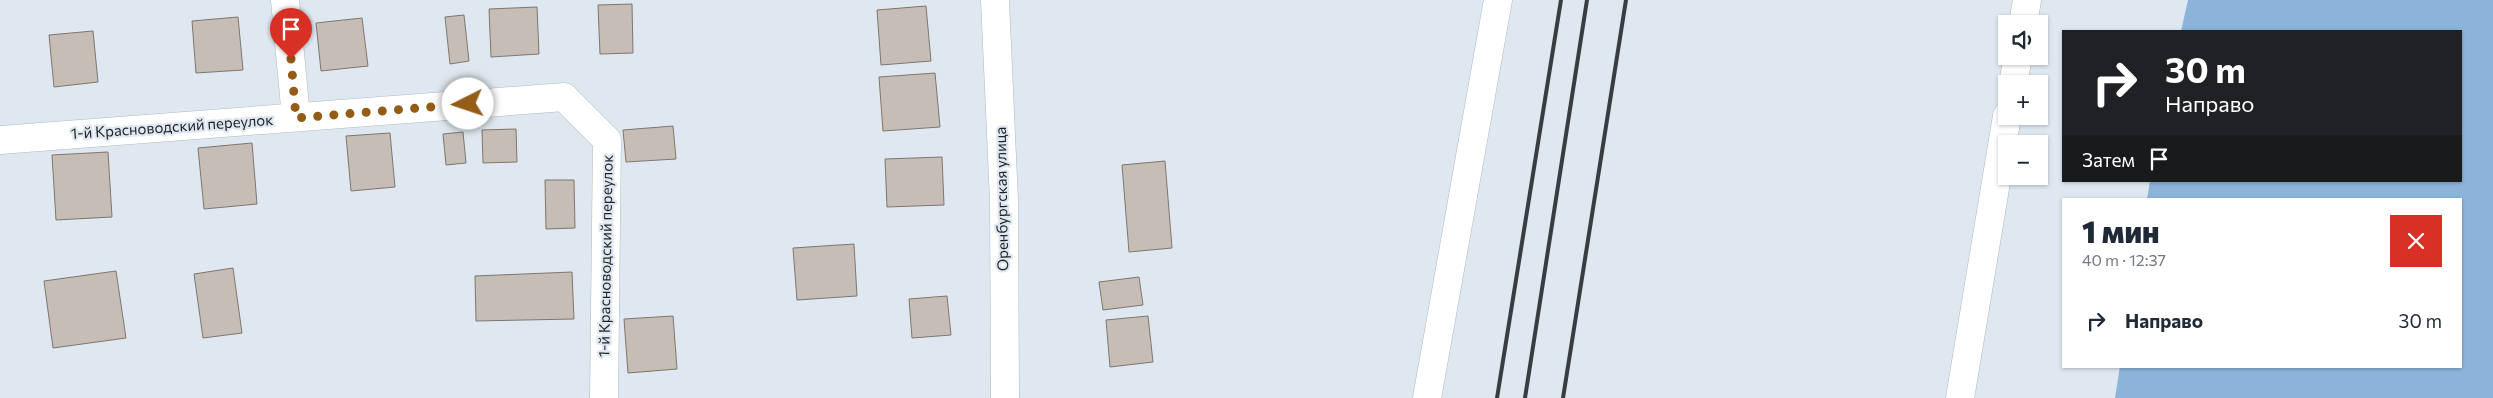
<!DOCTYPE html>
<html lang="ru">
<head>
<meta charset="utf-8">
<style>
  :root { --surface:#fff; --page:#f6f6f7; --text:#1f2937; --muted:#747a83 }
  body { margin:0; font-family:Commissioner,sans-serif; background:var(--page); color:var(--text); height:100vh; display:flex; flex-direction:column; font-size:19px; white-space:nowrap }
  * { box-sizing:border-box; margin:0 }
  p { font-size:16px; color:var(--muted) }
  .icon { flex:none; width:28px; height:28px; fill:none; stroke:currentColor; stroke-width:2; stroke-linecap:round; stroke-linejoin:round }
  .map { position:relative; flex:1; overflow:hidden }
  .details { position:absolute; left:2062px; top:198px; width:400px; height:170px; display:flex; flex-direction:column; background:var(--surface); border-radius:0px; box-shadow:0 1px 4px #0004 }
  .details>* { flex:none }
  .hud { position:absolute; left:2062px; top:30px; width:400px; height:152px; border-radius:0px; box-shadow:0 1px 4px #0004; background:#202124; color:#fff; overflow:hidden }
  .tools { position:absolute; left:1998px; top:15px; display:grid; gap:10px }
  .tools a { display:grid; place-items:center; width:50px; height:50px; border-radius:0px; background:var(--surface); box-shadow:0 1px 4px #0004; font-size:25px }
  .pin { position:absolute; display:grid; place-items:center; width:42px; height:42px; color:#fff; margin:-51px -21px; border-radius:50% 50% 50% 0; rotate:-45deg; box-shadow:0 0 5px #0007 }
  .pin .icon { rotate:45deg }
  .me { position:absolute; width:55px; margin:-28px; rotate:266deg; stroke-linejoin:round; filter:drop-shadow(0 0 4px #0008) }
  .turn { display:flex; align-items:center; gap:18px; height:105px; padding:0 20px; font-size:22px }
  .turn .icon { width:65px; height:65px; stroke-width:2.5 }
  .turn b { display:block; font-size:35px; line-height:42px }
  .then { display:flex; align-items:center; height:48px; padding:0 20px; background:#0003; gap:10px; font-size:19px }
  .round { display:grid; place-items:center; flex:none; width:52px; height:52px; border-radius:0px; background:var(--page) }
  .headline { display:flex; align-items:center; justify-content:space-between; height:85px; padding:0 20px }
  h1 { font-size:30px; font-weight:800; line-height:38px }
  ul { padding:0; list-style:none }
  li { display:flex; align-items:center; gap:15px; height:75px; padding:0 20px }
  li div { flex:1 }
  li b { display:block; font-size:19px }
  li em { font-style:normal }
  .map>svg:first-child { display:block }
  .water { fill:#8cb4da }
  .building { fill:#c6beb6; stroke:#7e766f }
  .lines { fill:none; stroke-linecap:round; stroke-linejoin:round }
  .minor-casing { stroke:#b0b9c1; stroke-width:29 }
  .minor { stroke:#fff; stroke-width:28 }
  .rail { stroke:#393d40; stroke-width:4 }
  .route { stroke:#945c16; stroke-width:9; stroke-dasharray:0 16.2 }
  .labels { text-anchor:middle; stroke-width:4.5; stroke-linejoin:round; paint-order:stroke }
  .street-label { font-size:15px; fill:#1f2225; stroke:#dfe8f0 }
</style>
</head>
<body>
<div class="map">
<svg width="2493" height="398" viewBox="0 0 2493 398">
  <rect width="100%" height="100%" fill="#dfe8f0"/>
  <!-- water -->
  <path class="water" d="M2188,0h305v398h-378l5,-32h341v-167h-314l3,-18h311v-150h-280z"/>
  <!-- building -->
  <path class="building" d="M632,4l1,49 -33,1 -2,-49z
    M926,6l5,55 -50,4 -4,-55z
    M537,7l2,47 -48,3 -2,-48z
    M464,15l5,46 -19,3 -5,-47z
    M238,17l5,53 -47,3 -4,-52z
    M362,18l6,48 -47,5 -5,-48z
    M93,31l5,51 -44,5 -5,-52z
    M935,73l5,54 -57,4 -4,-54z
    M673,126l3,33 -50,3 -3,-32z
    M516,129l1,33 -34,1 -1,-33z
    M463,132l3,31 -20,2 -3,-31z
    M390,133l5,54 -44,4 -5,-55z
    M252,143l5,61 -53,5 -6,-61z
    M108,152l4,65 -56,3 -4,-65z
    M942,157l2,48 -57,2 -2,-48z
    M1165,161l7,87 -43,4 -7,-87z
    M545,180h29l1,48 -29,1z
    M854,244l3,52 -60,4 -4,-52z
    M233,268l9,65 -39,5 -9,-64z
    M116,271l10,67 -73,10 -9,-67z
    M572,272l2,47 -98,2 -1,-45z
    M1139,277l4,28 -40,5 -4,-28z
    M947,296l4,39 -39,3 -3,-39z
    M673,316l4,53 -49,4 -4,-54z
    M1148,316l5,46 -43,5 -4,-47z"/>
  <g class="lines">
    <!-- minor casing -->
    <g class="minor-casing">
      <path id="minor" d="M285,0l11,117
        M995,0l9,201 1,197
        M2023,24l4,-24
        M2013,84l5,-28
        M0,140l564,-43 43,43 -3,258
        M1427,398l71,-398
        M1960,398l47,-282"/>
    </g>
    <!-- minor -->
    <use href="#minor" class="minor"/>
    <!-- rail -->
    <path class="rail" d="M1497,398l64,-398
      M1525,398l62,-398
      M1563,398l63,-398"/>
  </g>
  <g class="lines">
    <!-- route -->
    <path class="route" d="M291,59l5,59 172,-14"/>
  </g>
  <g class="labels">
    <!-- street labels -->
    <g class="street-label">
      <text transform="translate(172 127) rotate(-4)" y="5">1-й Красноводский переулок</text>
      <text transform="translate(1002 199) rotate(-91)" y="5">Оренбургская улица</text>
      <text transform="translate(606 256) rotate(-89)" y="5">1-й Красноводский переулок</text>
    </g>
  </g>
</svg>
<div class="tools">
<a><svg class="icon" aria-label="sound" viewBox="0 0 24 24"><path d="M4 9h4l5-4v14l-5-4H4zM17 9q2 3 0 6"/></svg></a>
<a>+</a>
<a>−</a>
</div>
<div class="pin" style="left:291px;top:59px;background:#d93025"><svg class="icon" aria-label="arrive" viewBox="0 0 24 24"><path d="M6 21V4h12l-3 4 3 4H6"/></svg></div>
<svg class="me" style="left:468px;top:104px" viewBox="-20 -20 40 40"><circle r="19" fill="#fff"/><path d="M0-13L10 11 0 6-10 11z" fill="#945c16"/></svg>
<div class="hud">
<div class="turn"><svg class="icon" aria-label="right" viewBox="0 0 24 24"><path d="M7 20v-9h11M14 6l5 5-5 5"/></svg><div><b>30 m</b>Направо</div></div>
<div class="then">Затем<svg class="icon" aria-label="arrive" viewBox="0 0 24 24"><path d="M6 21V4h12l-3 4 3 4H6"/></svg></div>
</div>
<section class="details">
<div class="headline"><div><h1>1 мин</h1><p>40 m · 12:37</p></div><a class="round" style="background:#d93025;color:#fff"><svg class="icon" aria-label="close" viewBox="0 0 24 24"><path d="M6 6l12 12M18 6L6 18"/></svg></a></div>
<ul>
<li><svg class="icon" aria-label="right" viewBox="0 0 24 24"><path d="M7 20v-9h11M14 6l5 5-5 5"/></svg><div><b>Направо</b></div><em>30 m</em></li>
</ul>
</section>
</div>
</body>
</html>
